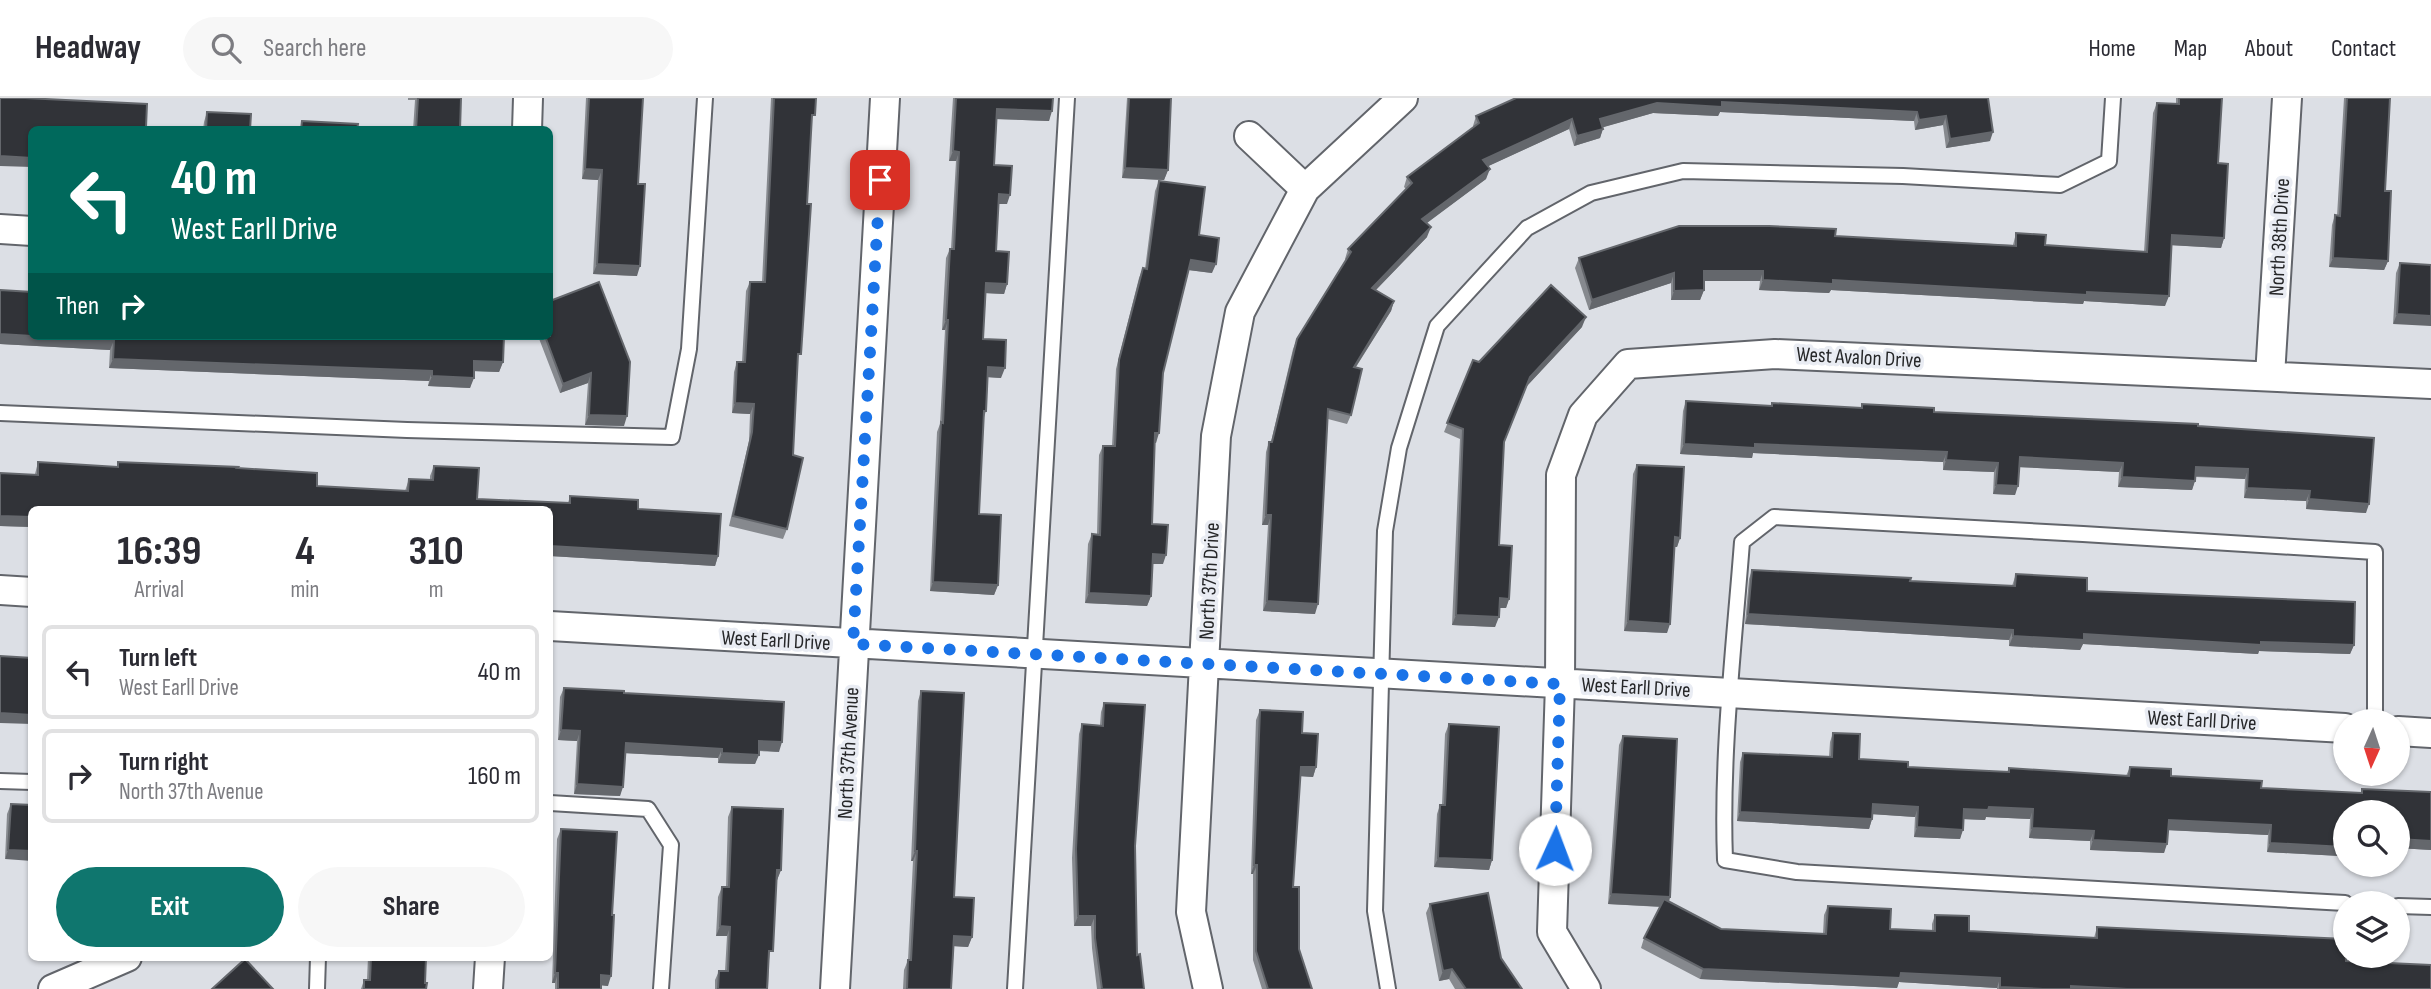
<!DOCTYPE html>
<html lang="en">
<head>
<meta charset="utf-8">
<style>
  :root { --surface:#fff; --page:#f7f7f7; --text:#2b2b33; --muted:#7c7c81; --line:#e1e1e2; --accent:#0f766e }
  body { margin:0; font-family:"Sofia Sans Condensed",sans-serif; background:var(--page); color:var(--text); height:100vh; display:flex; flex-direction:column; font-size:26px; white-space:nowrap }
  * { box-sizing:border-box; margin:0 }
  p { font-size:23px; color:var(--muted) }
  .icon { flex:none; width:38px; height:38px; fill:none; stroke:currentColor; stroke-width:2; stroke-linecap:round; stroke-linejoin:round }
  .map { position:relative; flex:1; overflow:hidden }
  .panel { position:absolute; left:28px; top:408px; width:525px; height:455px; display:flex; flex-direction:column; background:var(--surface); border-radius:10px; box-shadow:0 2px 5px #0004 }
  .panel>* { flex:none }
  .guide { position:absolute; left:28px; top:28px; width:525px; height:214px; border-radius:10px; box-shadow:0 2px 5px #0004; background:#00695c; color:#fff; overflow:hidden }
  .needle { width:46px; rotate:183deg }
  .controls { position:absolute; left:2333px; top:611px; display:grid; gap:14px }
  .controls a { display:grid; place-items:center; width:77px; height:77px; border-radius:50%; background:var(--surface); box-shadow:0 2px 5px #0004; font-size:35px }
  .pin { position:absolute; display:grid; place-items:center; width:60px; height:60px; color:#fff; margin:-30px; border-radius:14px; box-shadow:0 4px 10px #0006 }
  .me { position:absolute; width:77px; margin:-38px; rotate:2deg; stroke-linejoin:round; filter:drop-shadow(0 0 5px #0008) }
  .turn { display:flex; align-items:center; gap:24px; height:147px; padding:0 28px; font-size:32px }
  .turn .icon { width:91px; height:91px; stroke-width:2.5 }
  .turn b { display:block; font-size:49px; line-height:60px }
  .then { display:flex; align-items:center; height:66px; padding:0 28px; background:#0003; gap:14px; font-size:26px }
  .eta { display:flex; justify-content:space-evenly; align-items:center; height:119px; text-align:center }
  .eta b { font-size:42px; font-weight:700; line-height:49px }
  .action { display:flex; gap:14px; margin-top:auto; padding:14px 28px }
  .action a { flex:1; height:80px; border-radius:42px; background:var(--accent); color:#fff; font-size:28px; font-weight:700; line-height:80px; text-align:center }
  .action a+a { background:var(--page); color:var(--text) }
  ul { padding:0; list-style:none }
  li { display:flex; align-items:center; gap:21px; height:94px; margin:0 14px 10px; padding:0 14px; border:4px solid var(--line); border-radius:10px }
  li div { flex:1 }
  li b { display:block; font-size:26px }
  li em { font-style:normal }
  header { display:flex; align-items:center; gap:42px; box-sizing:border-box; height:98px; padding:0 35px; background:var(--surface); border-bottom:2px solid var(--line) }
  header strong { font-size:33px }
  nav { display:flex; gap:38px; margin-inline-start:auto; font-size:24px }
  .search { width:490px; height:63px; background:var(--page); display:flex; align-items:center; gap:18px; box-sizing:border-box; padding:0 24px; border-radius:38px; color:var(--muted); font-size:26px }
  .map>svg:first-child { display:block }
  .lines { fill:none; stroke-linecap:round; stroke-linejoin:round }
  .service-casing { stroke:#62656b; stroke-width:18 }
  .minor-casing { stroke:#62656b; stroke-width:32 }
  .service { stroke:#fff; stroke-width:14 }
  .minor { stroke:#fff; stroke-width:28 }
  .wall { fill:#86898e }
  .shaded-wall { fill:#64676c }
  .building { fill:#313338; stroke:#64676c; stroke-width:2 }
  .route { stroke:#1a73e8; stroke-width:12; stroke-dasharray:0 21.6 }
  .labels { text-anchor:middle; stroke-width:7; stroke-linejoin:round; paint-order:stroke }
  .street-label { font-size:21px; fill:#262729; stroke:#e9ecf3 }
</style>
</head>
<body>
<header>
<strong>Headway</strong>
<div class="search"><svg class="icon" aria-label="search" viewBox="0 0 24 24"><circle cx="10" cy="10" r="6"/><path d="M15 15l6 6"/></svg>Search here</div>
<nav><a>Home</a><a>Map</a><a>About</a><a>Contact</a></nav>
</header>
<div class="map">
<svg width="2431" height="891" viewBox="0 0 2431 891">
  <rect width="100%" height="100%" fill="#dcdfe5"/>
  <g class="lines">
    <!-- service casing -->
    <g class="service-casing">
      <path id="service" d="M0,315l407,17 265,7 17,-88 16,-251
        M0,683l32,1
        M550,705l98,6 23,36 -10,144
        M2345,805l-548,-31 -72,-12c-4,-106 9,-213 17,-318l32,-25 309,17 292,18v169
        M2398,808l33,1
        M317,891l1,-32
        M1015,891l52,-891
        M1388,891l-13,-78 10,-380 14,-83 38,-122 90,-98 64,-35 92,-22 220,5 157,9 49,-24 4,-63"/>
    </g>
    <!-- minor casing -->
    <g class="minor-casing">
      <path id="minor" d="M527,32l1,-32
        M1249,38l56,53
        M0,131l32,2
        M2270,278l17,-278
        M0,492l32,2
        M550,528l1795,102
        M2398,633l33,2
        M53,891l74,-32
        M488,891l2,-32
        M835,891l50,-891
        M1208,891l-17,-77 25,-476 24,-124 65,-123 98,-91
        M1586,891l-34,-57 8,-248 1,-209 22,-60 45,-51 147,-10 656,30"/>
    </g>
    <!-- service -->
    <use href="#service" class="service"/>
    <!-- minor -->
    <use href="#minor" class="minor"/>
  </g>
  <!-- wall -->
  <path class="wall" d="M408,0h53l-1,32h-47l2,-30h-7z
    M586,0h60h-3l-5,86 -1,92 -44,-2 5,-94 -16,-1z
    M771,0h45l-5,26 -24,405 -4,10 -54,-13 20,-85 1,-27 -18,-1 2,-41 3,-10h5l4,-71 4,-9h12z
    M953,0h100l-4,23 -52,-2 -3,46 13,39h-9l-2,47 11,33 -3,10 -18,-1 -3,46 18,39 -13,-1 -2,34 -2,6 -5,97 19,71 -4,10 -64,-4 7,-159 3,-8 5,-94h-3l4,-72 4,-9h1l5,-88h-7z
    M1127,0h44l-3,72 -4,10 -42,-2z
    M1988,0l2,43 -44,7 -3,-23 -28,5 -1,-9 -194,-9 -2,4 -65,-3 -50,14 -3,11 -26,8 -5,-17 -81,37 -2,13 -60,44 1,14 -51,53 18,11 -3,10 -35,56 -5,48 -4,9 -19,-5 -13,195 -52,-3 5,-86h-6l4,-73 3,-10h2l22,-93 4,-10 49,-79 -1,-1 3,-10 58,-60 -2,-2 3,-10 67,-49 -1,-2 3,-10z
    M2176,0h46l-4,65 6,75 -3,10 -50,-3 -6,61 -81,-5 -1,3 -252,-14 -2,3 -70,-3 1,-9h-56v9l-4,10h-29v-17l-82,27 -14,-42 4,-10 256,-22 178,9 3,-12 29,12 99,7 9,-139 4,-10 19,1z
    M2344,0h46l-5,93 3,70 -4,9 -55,-3 3,-42 3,-10 2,1z
    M207,14l43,18h-47l1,-8z
    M1159,83l40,54 13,38 -23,-3 -26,103 -7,70 -2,-1 -2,82 11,40h-10l-2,32 -4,10 -62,-3 3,-59 4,-10h5l2,-79 4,-9h9l4,-77 23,-91 4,-10 2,1 10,-78z
    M2400,165l31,2 -38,59 3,-51z
    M0,192l503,72 -4,10 -25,-1 -4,17 -42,-2 1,-5 -320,-13 1,-18 -110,-6z
    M550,203l74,125 -39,-1 3,-42 -28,10 -22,-57h12z
    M1582,229l-56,60 -22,56 -5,102 10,54 -3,9h-7l-4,19 -43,-2 8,-186 -16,-7 29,-72 6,2z
    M1686,303l85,5 1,-3 89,5 1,-4 72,8 264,14 168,87 -60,-4v-8l-62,-3 1,-19 -49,-2 -4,13 -74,-3 1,-15 -100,-5 -4,28 -22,-1 1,-22 -51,-2v-8l-190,-9 -1,5 -72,-4 3,-43z
    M38,364l79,5 1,-5 119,6 80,18 88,5 4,-12 21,1v-4l4,-10 43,33 91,4 2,-7 68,13 80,47 -3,10 -165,-10v-47h-518v18l-32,-1 35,-52z
    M1637,367l43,73 -3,9h-3l-7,86 -43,-2 9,-157z
    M1752,472l158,11 102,5 4,-12 71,17 267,54 -4,9 -91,-3 -1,3 -175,-10 -3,6 -71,-4v-6l-264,-16 4,-45z
    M564,590l60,5 155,59 -20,-1 -4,13 -37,-1v-5l-93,-5 -5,43 -46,-2 3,-53 -19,-1 2,-43z
    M921,593l33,206 18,40 -4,10 -14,-1 -3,43h-48l1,-19 4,-10 5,-99h-2l7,-160z
    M1104,605l31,143 2,109 7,34h-47l-5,-41 -1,-22h-17l-2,-68 7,-124 3,-10 18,1 1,-13z
    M1260,612l42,23 14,34 -3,10 -13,-1 -7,111 6,62 13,40h-50l-9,-29v-86h-2l5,-154z
    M1449,626l43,136 -3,10 -55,-3 3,-53 3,-9h2l3,-71z
    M1833,635l26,26 49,8 99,5 2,-4 117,8 4,-9 41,9 90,12 100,5 1,-4 69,3v58l-33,-2v-36h-53v33h-1l-4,11 -73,-4 1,-17 -100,-5 -4,23 -74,-3v-9l-61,-3 1,-19 -44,-2 -1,3 -21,-1 -4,20 -46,-2 1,-20 -43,-3v5l-3,10 -132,-8 3,-59 3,-9 86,4 1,-15z
    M1623,638l47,161 -1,5 52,27 102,5 1,-19 4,-9 62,23 42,2v-7l3,-9 34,16 125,7 3,-11 249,34 85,28h-434v-1l-98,-6 -2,6 -197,-9 -59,-31 3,-10 17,-31 -53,-3 11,-159z
    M11,706l21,1 -27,54 2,-45z
    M732,709l49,63 -4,10h-1l-7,80 -1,29h-53v-9l4,-9h6l2,-35h-11l2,-39 4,-10h4l2,-70z
    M561,731l47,157 -7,-1v4h-46v-6h-3l5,-144z
    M1430,806l92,85h-67l-6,-10 -10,2 -13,-68z
    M368,859h58l-1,26 1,6h-65l3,-9h3z"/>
  <!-- shaded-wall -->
  <path class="shaded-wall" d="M1722,4l195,10 -3,9 -194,-9 -2,4 -65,-3 -56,16 3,-10 57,-16z
    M997,11l55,2 -3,10 -55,-2z
    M1946,18l-3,9 -28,5 4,-10z
    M1572,21l-3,10 -89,41 3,-10z
    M1603,31l-3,9 -26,8 3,-10z
    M1993,34l-3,9 -44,7 4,-9z
    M953,53l6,1 -3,9h-7z
    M0,58l32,2v9l-32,-1z
    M1125,70l43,2 -4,10 -42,-2z
    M585,71l17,1 -4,10 -16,-1z
    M1490,71l-4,10 -67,50 3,-10z
    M999,96l11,1 -3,9h-12z
    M1431,129l-4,10 -58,60 3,-9z
    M2172,137l52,3 -3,10 -53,-3z
    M2333,160l55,3 -4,9 -55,-3z
    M1191,162l25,4 -4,9 -24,-3z
    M597,166l43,2 -3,10 -44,-2z
    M1704,173h59l-3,10h-60z
    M1674,175l-3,10 -82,27 3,-10z
    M1763,182h70l336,16 -4,10 -81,-5 -1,3 -252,-14 -2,3 -70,-3z
    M986,185l21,1 -3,10 -21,-1z
    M1704,192l-4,10h-29l3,-9z
    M1394,203l-3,10 -41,65 4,-9z
    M2397,216l34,2v10l-38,-2z
    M1586,219l-4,10 -56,60 4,-10z
    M946,222h2l-3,10h-3z
    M0,236l114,6 -4,10 -110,-6z
    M113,261l319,12 -3,10 -320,-13z
    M474,263l29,1 -4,10 -28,-1z
    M988,269l17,1 -4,10 -16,-1z
    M591,275l-3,10 -28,10 3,-9z
    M432,278l42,2 -4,10 -42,-2z
    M735,305l19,1 -4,10 -18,-1z
    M589,317l38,1 -3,10 -39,-1z
    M1155,335h4l-3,10 -5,-1z
    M1684,346h71l192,8 -4,10 -190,-9 -1,5 -72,-4z
    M2020,359l103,6 -4,9 -103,-5z
    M1946,362l52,3 -4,9 -51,-2z
    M2196,369l52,2 -3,10 -52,-3z
    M2122,379l73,4 -3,9 -74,-3z
    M1996,387l22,1 -3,9 -22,-1z
    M2247,390l63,3 -4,10 -62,-3z
    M2309,401l60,5 -3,9 -60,-4z
    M1266,417h5l-3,10h-6z
    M0,418l32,1v10l-32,-1z
    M1675,439l5,1 -3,9h-6z
    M550,448l168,10 -3,10 -165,-10z
    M1153,456l13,1 -3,9h-13z
    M933,484l65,3 -4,10 -64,-4z
    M1089,495l62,3 -4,10 -62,-3z
    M1500,500l9,1 -3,9h-10z
    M1267,503l51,3 -3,10 -52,-3z
    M1748,516l265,16 -4,10 -264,-16z
    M1456,517l43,2 -4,10 -43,-2z
    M1628,523l42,3 -3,9 -43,-2z
    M2084,536l177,8 93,3 -4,9 -91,-3 -1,3 -175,-10 -3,6 -71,-4 4,-10z
    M0,615l32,2v9l-32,-1z
    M561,632l19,1 -3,10 -19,-1z
    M759,643l23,1 -3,10 -23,-2z
    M626,645l96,6 -4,9 -96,-5z
    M722,655l37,2 -4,9 -37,-1z
    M1301,669h15l-3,10 -15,-1z
    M577,686l46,3 -3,9 -46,-2z
    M1873,706l45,3 -3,10 -45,-3z
    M1989,709l44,2 -3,10 -44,-2 -1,3 -24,-1 3,-10z
    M1740,714l132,7 -3,10 -132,-8z
    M2169,722l102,5 -3,10 -103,-5z
    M1917,729l46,3 -3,9 -46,-2z
    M2032,730l62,3 -4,10 -61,-3z
    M2398,741l33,2v9l-33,-2z
    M2093,742l74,4 -3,9 -74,-3z
    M2270,745l74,4 -4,9 -73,-4z
    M8,752l24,1v10l-27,-2z
    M915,753h2l-4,10h-2z
    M1438,760l54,2 -3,10 -55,-3z
    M1254,767h3l-4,9h-2z
    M777,772h4l-4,10h-4z
    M1611,796l59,3 -3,10 -59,-3z
    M1078,818h17l-4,10h-17z
    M720,828l10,1 -3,9h-11z
    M954,838l18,1 -4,10 -17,-1z
    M1452,871l-3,10 -10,2 4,-10z
    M1703,871l198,4 99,5 -3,10 -98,-6 -2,6 -197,-9z
    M555,875h3l-3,10h-3z
    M601,877l10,1 -3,10 -10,-1z
    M2071,888l56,3h-57z
    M2000,889l43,2h-44z"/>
  <!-- building -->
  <path class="building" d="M0,0h25l122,6 -1,23 56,3h-170v28l-32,-2z
    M418,0h43l-1,32h-44z
    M589,0h54l-5,86h7l-5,82 -43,-2 5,-94 -17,-1z
    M774,0h42l-1,17h-3l-5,89h4l-10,150h-3l-5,101 10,3 -16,71 -54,-13 19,-84 2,-28 -19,-1 2,-41h8l5,-80h15z
    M956,0h97l-1,13 -55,-2 -3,56 18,1 -2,29 -11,-1 -3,57 13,1 -2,32 -21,-1 -3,56 23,1 -1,28 -17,-1 -2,44h-2l-5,103 22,1 -3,70 -65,-3 8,-160 2,1 5,-103h-2l4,-71h4l5,-97 -6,-1z
    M1129,0h42l-3,72 -43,-2z
    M1516,0h472l5,34 -43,7 -4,-23 -27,4 -2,-8 -195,-10v5l-65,-4 -57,16 3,10 -26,7 -5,-17 -89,41 7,9 -68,50 9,8 -59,61 22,13 -40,66 8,2 -11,46 -23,-6 -10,195 -51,-3 4,-86h-5l3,-73h3l25,-103 54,-87 -3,-3 64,-66 -5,-6 72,-54 -3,-7z
    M2179,0h43l-4,65 10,1 -4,74 -52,-3 -3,61 -82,-4v3l-254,-15v4l-70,-4v-9h-59v19l-30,1v-18l-82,27 -13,-42 100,-32h90l67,3 -1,7 181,10v-13l30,2 -1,10 102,7 10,-149 22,1z
    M2347,0h43l-5,93h6l-3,70 -55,-3 2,-43 5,1z
    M207,14l44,2 -1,16h-44z
    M302,23l56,3 -1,6h-56z
    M1159,83l46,6 -6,48 20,3 -3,26 -25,-4 -28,113 -4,60h-4l-3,91 16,1 -2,30 -13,-1 -2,42 -62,-3 3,-59 8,1 3,-89h12l4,-86 24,-92 4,1z
    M2400,165l31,2v51l-34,-2z
    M599,184l31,80 -3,54 -38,-1 2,-42 -28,11 -18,-48h5v-35z
    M1551,187l35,32 -56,60 -26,65 -5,103 13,1 -3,53 -9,-1 -1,19 -43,-2 7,-186 -16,-6 26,-63 6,2z
    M0,192l32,2v44l-32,-2z
    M37,238h467l-1,26 -29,-1v17l-42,-2v-5l-319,-12 1,-19z
    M1686,303l86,5v-3l90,5v-4l72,4v4l264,12v2l176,12 -5,66 -60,-5 1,-8 -63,-3 1,-19 -52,-2 -1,14 -73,-4 1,-14 -103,-6 -2,29 -22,-1 2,-22 -52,-3 1,-8 -192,-8v4l-71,-4z
    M38,364l80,5v-5l120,5 -1,1 80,5v13l91,5 1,-12 24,1 1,-14 45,2 -2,31 93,4v-7l68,4v9l83,5 -3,42 -168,-10v-37h-518v8l-32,-1v-43l38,2z
    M1637,367l47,2 -4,71 -5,-1 -5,87 -42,-3z
    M1752,472l159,8 -1,3 105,5 1,-12 71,4v13l268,11 -1,43 -93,-3v3l-177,-11v6l-71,-4v-6l-265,-16z
    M0,558l32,2v57l-32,-2z
    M564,590l60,3v2l160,9 -2,40 -23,-1v14l-37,-2v-4l-96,-6 -3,44 -46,-3 3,-53 -19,-1z
    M921,593l43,2 -10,204 20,1 -2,39 -18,-1 -3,53h-44l1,-29h3l6,-109h-2z
    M1104,605l41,2 -10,141 2,109 3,-1 4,35h-42l-7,-51v-22h-17l-2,-67 6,-125 21,2z
    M1260,612l43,2 -1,21 16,1 -2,33h-15l-8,120h6v62l13,40h-44l-12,-38 1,-86h-3z
    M1449,626l50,3 -7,133 -54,-2 2,-53h5z
    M1833,635l27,1 -1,25 49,3v5l101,5v-4l120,8 1,-9 41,2v7l91,5 -1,7 101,5v-4l69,3v49l-33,-2v-27h-53l-1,35 -74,-4 1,-18 -102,-5 -2,24 -74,-4 1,-9 -62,-3 1,-19 -44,-2 -1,3 -24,-1 -1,21 -46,-3 1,-20 -45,-3 -1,15 -132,-7 3,-59 89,4z
    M1623,638l54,3 -7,158 -59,-3z
    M11,706l21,1v46l-24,-1z
    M732,709l51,2 -2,61h-4l-4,81h-4l-2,38h-49l1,-18h9l2,-44 -10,-1 2,-39h7z
    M561,731l56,3 -5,83h2l-3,61 -10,-1v14h-43v-16h-3z
    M1488,795l13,65 21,31h-56l-14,-20 -9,2 -13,-67z
    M1664,801l57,30 105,5 2,-28 63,3 -1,20 45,2v-16l34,1v15l128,7v-11l248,12 1,22 85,4v24h-304l-56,-3v3h-28l-43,-2v-9l-99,-5 -1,5 -197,-9 -59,-31z
    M371,859h55l-1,26h2l-1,6h-62v-9h6z
    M245,861l28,30h-61z"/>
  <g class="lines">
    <!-- route -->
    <path class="route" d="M880,82l-27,464 707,40 -5,165"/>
  </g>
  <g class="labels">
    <!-- street labels -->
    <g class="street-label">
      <text transform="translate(2279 139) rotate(-87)" y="7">North 38th Drive</text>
      <text transform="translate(1859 259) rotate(3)" y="7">West Avalon Drive</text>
      <text transform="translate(1209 483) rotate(-87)" y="7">North 37th Drive</text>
      <text transform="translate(776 542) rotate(3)" y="7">West Earll Drive</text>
      <text transform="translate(1636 589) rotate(3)" y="7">West Earll Drive</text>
      <text transform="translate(2202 622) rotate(3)" y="7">West Earll Drive</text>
      <text transform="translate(848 655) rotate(-87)" y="7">North 37th Avenue</text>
    </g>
  </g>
</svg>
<div class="controls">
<a><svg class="needle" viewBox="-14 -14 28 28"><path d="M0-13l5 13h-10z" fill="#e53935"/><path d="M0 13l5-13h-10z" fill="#7c7c81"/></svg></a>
<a><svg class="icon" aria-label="search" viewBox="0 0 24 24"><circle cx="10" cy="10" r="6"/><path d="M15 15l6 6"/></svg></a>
<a><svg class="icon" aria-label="layers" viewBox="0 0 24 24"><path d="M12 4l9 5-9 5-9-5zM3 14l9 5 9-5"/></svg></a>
</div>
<div class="pin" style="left:880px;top:82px;background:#d93025"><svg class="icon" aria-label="arrive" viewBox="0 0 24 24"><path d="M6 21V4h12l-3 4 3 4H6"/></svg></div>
<svg class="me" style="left:1555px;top:751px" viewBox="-20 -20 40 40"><circle r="19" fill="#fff"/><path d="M0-13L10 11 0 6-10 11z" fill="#1a73e8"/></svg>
<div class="guide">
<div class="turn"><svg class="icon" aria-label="left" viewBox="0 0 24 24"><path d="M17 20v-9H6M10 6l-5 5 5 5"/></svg><div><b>40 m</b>West Earll Drive</div></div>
<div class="then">Then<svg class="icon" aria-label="right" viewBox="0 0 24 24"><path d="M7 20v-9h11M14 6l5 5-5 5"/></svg></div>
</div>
<section class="panel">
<div class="eta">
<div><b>16:39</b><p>Arrival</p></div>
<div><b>4</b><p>min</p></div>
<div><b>310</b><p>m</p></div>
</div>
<ul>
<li><svg class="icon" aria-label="left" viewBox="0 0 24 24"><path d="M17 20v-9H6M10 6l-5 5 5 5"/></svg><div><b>Turn left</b><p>West Earll Drive</p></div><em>40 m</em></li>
<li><svg class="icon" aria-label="right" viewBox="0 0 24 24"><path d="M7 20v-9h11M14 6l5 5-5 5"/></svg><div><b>Turn right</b><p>North 37th Avenue</p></div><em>160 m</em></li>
</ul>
<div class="action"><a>Exit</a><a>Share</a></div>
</section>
</div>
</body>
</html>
